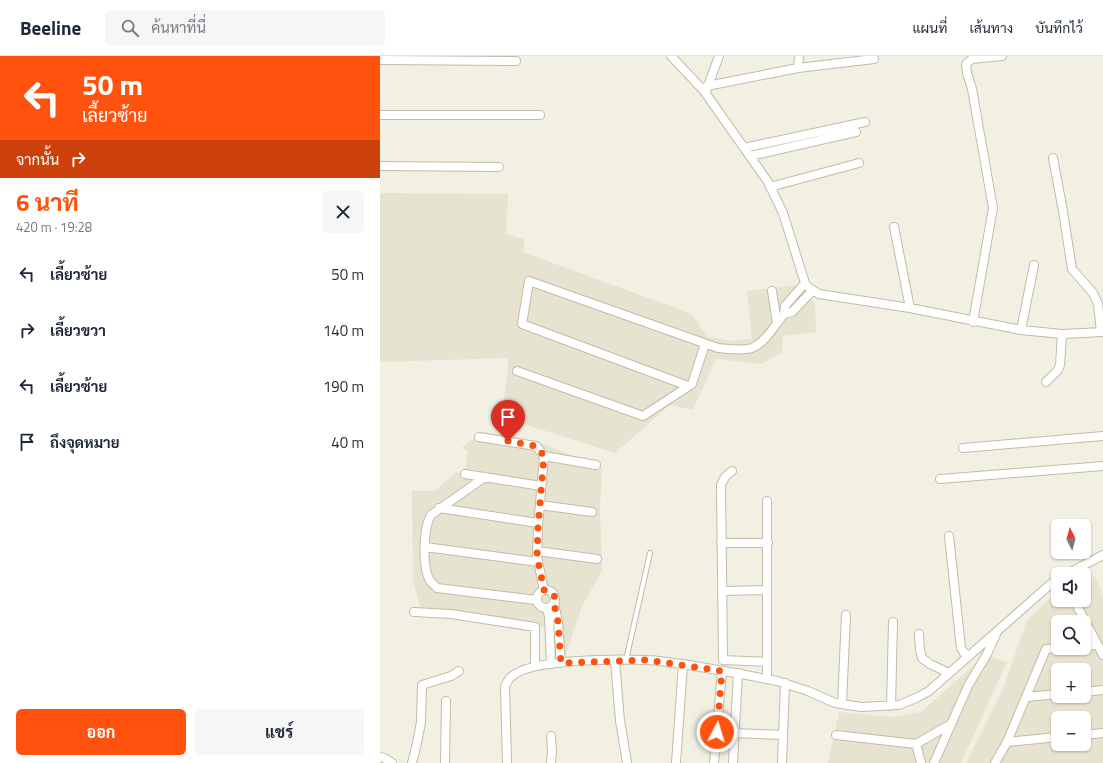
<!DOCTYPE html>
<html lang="th">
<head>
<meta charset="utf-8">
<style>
  :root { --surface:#fff; --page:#f6f6f7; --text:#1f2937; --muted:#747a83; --line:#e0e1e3; --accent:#ff520e }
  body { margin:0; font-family:"Titillium Web",Sarabun,sans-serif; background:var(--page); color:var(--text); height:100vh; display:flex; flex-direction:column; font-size:15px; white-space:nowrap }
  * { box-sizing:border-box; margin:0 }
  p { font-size:13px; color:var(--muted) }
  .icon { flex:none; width:22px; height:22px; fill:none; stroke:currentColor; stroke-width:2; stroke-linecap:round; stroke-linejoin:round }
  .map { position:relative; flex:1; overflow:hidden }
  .panel { display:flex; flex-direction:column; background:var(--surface); width:380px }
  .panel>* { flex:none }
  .top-card { background:#ff520e; color:#fff; overflow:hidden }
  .needle { width:26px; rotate:354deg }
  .buttons { position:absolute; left:671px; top:463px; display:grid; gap:8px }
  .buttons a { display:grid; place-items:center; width:40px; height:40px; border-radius:6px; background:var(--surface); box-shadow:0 1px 3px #0004; font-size:20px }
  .pin { position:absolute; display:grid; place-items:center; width:34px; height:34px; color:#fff; margin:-41px -17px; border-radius:50% 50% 50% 0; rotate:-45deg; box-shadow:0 0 4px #0007 }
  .pin .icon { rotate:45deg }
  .me { position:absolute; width:44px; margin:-22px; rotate:5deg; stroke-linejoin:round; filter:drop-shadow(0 0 3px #0008) }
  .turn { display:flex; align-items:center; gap:14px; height:84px; padding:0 16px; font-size:18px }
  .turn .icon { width:52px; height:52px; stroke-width:2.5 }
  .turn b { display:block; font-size:28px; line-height:34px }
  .then { display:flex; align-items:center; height:38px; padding:0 16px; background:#0003; gap:8px; font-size:15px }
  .round { display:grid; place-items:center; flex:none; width:42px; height:42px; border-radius:6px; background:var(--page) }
  .summary { display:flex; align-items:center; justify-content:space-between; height:68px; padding:0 16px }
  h1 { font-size:24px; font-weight:700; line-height:30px; color:var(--accent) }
  .cta { display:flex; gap:8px; margin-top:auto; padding:8px 16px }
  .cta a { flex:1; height:46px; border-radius:6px; background:var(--accent); color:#fff; font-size:16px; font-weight:700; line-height:46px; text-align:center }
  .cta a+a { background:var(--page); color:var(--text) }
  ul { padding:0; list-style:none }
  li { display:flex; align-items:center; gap:12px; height:56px; padding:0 16px }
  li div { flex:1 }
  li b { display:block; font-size:15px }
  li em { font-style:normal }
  header { display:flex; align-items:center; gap:24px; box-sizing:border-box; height:56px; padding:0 20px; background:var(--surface); border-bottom:1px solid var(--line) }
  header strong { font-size:19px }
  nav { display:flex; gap:22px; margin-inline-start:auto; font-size:14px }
  .search { width:280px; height:36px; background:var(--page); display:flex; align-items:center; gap:10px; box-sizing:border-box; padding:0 14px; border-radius:6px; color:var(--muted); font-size:15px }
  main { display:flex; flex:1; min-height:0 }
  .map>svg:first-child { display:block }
  .residential { fill:#e7e3d1; fill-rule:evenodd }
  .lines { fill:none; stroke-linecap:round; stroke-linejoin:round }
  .service-casing { stroke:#c1bca8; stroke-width:6 }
  .minor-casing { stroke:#c1bca8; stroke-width:10 }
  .service { stroke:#fff; stroke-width:4 }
  .minor { stroke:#fff; stroke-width:8 }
  .route { stroke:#ff520e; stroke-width:7; stroke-dasharray:0 12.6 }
</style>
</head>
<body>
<header>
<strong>Beeline</strong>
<div class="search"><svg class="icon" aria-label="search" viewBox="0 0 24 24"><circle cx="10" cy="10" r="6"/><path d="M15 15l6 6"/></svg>ค้นหาที่นี่</div>
<nav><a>แผนที่</a><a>เส้นทาง</a><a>บันทึกไว้</a></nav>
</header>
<main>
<section class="panel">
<div class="top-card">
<div class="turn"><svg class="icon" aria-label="left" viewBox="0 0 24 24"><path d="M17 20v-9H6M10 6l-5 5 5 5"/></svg><div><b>50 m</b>เลี้ยวซ้าย</div></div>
<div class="then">จากนั้น<svg class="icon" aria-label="right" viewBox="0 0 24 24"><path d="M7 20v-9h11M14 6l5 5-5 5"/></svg></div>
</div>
<div class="summary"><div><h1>6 นาที</h1><p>420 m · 19:28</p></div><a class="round"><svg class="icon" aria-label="close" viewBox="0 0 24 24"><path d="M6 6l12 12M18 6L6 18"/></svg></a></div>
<ul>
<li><svg class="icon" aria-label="left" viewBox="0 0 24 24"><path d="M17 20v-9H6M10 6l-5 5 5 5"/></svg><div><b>เลี้ยวซ้าย</b></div><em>50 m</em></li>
<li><svg class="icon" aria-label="right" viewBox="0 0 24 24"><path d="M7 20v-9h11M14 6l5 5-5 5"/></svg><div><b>เลี้ยวขวา</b></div><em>140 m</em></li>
<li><svg class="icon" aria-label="left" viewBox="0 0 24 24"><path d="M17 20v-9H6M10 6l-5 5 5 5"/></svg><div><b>เลี้ยวซ้าย</b></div><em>190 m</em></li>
<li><svg class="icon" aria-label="arrive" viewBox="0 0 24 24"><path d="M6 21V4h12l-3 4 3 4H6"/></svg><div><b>ถึงจุดหมาย</b></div><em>40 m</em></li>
</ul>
<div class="cta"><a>ออก</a><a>แชร์</a></div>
</section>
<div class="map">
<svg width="723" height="707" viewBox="0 0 723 707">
  <rect width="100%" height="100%" fill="#f2f0e3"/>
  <!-- residential -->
  <path class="residential" d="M0,137l128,1 -2,40 19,5 -2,13 169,62 15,23 25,4 20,-2 -5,-48 48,-6 20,18 1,29 -33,4 -1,17 -21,11 -45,-5 -23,51 -23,-5 -55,48 -113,-36 7,-59 -129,4z
    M103,376l55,10 64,25 -2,40 2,64 -20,35 -18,54 -19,2v-35l-123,-14 -9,-32 -1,-90h22l23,-19 7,5 4,-25 -6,-5z
    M715,520l8,19v168h-137l37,-74 24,-69 31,-29v9h26v-20zM678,566h26v26h-26zM678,614h26v26h-26zM678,662h26v26h-26z
    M605,599l22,7 -46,101h-133l11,-51 52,5 30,-5z"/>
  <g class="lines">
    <!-- service casing -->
    <g class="service-casing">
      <path id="service" d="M246,604l24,-107"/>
    </g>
    <!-- minor casing -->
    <g class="minor-casing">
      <path id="minor" d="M291,0l33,35 64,91 15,31 22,70 4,5 10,6 91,14 111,22 41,4 41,-2
        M0,4l136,1
        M418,12l1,-12
        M327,30l91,-18 76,-9
        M326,35l13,-35
        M0,59h160
        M364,92l121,-26
        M370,100l106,-24
        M673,102l10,53 9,58 21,24 5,11 3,28
        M0,110l119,1
        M390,131l89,-24
        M514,171l16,81
        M425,227l-20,23 -1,8 8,-2 21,-22
        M392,235l5,32
        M593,266l20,-114 -21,-119 -5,-16 -1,-9 6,-5 30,-3
        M641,274l13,-65
        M137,315l126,45 49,-32 13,-40
        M666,326l12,-12 2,-5 2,-31
        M308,330l-166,-62 7,-43 189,67c11,1 23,3 34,0 12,-4 24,-24 32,-34
        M99,381l57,9 8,10 -6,71 -1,29 7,34
        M583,392l140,-12
        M164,400l52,9
        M352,415l-7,6 -4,8 2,175 44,2
        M85,418l76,12
        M105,421l-54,38c-8,13 -9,53 -1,66 2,2 5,4 7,7l99,12
        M560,423l163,-13
        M387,445v178
        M160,449l52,7
        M59,452l99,15
        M569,480l12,112 3,5 5,3
        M341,487h47
        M45,491l113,15
        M157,495l60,8
        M687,518l36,-19
        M157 543a9 9 0 1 1 18 0a9 9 0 1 1-18 0Z
        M342,535l45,-1
        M694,544l29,55
        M174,547l4,19 3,41
        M167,553l2,7 2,48
        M34,556l37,2 84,13v39
        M539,578l1,16 2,8 8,6 19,9
        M704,590l13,-1
        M235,604l5,61 7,42
        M704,636l19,-2
        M646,641l32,-3
        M462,648l4,-89
        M511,650l2,-84
        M355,677l48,2
        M456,679l80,9 35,-20
        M704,679l19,-2
        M627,686l51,-5
        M536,688l5,19
        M0,701l4,1 8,5
        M32,707l5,-20 4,-21 1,-37 29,-9 8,-5
        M65,707l1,-62
        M127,707l-2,-77c2,-3 3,-6 5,-8 18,-20 108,-19 136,-18 12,0 25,3 37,4
        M171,707l1,-11 -1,-16
        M296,707l7,-99 58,10 36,7 31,10 27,12 26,4 38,-2 17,-7 13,-7 124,-109 5,-3
        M334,707l8,-92
        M353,707l5,-90
        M402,707l3,-80
        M554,707l34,-77 19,-32 10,-22
        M615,707l12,-21 39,-93 15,-1"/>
    </g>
    <!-- service -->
    <use href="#service" class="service"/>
    <!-- minor -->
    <use href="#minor" class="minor"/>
  </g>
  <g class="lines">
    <!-- route -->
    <path class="route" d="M128,385l28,5 8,10 -6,71 -1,29 7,34 7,2 4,5 -1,6 4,19 3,41 86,-3 75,11 -5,61"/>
  </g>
</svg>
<div class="buttons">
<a><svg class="needle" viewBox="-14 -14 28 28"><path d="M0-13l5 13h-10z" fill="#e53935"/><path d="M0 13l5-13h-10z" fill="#747a83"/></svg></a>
<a><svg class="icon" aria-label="sound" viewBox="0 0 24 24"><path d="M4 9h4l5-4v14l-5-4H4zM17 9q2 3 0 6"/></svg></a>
<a><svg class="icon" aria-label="search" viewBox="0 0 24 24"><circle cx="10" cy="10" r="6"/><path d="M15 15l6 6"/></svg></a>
<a>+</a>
<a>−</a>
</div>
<div class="pin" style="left:128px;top:385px;background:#d93025"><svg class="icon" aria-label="arrive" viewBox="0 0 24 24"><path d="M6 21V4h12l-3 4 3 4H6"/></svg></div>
<svg class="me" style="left:337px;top:676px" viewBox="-20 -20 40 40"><circle r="17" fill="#ff520e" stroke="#fff" stroke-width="3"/><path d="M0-11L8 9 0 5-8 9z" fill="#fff"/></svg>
</div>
</main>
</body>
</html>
